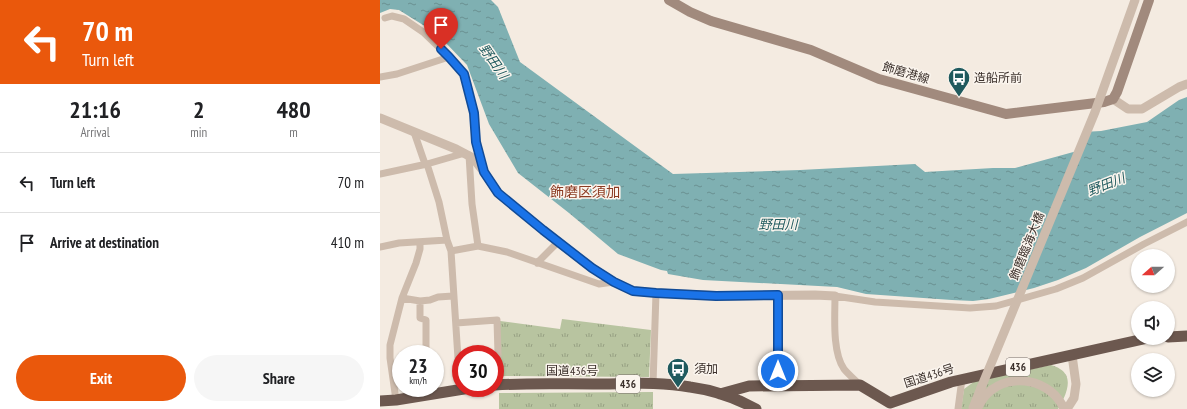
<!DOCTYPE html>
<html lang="en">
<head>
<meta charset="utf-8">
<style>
  :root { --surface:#fff; --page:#f6f6f6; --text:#202124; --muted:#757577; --line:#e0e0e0; --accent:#ea580c }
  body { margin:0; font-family:"PT Sans Narrow","Noto Sans JP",sans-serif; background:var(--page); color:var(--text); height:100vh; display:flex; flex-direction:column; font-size:15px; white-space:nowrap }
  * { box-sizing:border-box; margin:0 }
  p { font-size:13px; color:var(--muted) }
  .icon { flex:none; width:22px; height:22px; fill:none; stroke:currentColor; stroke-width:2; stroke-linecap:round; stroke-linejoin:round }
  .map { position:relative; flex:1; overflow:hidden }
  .details { display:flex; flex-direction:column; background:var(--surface); width:380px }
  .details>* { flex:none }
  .guide { background:#ea580c; color:#fff; overflow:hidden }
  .needle { width:26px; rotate:249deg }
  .tools { position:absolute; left:751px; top:249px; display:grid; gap:8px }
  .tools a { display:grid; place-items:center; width:44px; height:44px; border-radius:50%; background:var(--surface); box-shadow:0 1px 3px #0004; font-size:20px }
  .speed { position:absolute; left:12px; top:345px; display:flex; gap:8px; font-size:20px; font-weight:700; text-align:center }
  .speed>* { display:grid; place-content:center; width:52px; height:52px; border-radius:50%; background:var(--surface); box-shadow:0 1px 3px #0004; line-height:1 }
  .speed small { font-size:10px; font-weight:400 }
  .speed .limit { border:6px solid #d22; background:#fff; color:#111 }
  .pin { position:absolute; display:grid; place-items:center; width:34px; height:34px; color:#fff; margin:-41px -17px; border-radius:50% 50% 50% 0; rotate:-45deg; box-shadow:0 0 4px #0007 }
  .pin .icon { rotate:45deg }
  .me { position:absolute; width:44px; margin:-22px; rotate:0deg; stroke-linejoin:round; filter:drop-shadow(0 0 3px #0008) }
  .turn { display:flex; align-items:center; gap:14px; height:84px; padding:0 16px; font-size:18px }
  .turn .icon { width:52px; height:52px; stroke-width:2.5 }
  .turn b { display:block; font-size:28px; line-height:34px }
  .eta { display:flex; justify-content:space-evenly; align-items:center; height:68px; text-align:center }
  .eta b { font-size:24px; font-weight:700; line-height:28px }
  .button { display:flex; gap:8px; margin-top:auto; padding:8px 16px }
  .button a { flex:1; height:46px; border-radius:24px; background:var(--accent); color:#fff; font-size:16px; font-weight:700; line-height:46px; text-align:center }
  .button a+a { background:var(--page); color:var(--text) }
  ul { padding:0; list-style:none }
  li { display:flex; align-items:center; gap:12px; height:60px; padding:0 16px; border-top:1px solid var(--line) }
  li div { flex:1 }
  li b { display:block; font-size:15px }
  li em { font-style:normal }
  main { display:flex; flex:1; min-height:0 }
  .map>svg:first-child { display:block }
  .park { fill:url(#park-tufts) }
  .water { fill:url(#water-ripples) }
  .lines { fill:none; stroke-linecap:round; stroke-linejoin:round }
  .minor { stroke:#cdbbac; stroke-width:7 }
  .tertiary { stroke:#cdbbac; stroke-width:9 }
  .secondary { stroke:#a18a7d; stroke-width:10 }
  .trunk { stroke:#6c584f; stroke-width:11 }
  .tertiary-bridge { stroke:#cdbbac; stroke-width:9 }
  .route-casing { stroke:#114b97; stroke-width:10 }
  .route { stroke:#1a73e8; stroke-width:7 }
  .labels { text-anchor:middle; stroke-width:3; stroke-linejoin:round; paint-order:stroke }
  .shield { fill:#fbf5ee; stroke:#756b66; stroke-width:1 }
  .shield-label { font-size:11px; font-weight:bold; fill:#3b302b }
  .street-label { font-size:12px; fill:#3b302b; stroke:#fbf5ee }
  .poi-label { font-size:12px; fill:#3b302b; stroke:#fbf5ee; text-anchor:start }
  .water-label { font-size:13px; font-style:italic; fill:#1f5a5e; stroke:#fbf5ee }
  .quarter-label { font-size:14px; fill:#8c3b22; stroke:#fbf5ee }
</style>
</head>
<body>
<main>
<section class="details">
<div class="guide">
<div class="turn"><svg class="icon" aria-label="left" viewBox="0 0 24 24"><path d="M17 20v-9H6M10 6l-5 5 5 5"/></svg><div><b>70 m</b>Turn left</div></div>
</div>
<div class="eta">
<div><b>21:16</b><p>Arrival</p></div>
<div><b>2</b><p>min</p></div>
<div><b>480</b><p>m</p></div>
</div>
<ul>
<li><svg class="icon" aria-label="left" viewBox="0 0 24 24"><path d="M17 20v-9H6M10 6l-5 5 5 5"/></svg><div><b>Turn left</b></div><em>70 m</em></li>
<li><svg class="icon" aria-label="arrive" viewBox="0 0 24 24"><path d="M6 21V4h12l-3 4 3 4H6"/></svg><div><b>Arrive at destination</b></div><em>410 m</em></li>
</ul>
<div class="button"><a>Exit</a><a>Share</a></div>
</section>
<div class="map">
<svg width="807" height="409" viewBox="0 0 807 409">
  <defs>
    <pattern id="park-tufts" width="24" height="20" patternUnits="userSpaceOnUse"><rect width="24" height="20" fill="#b8c4a0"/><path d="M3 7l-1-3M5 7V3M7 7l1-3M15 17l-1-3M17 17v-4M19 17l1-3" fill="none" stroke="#97a083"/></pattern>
    <pattern id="water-ripples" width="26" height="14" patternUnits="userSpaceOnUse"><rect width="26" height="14" fill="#7fb0b2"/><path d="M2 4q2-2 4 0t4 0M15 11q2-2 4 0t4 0" fill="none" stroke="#699091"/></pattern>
  </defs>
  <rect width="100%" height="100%" fill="#f4ebe1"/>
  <!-- park -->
  <path class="park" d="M182,319l89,11 -2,47 -149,-1v-55l60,8z
    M671,365c3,1 7,2 9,4 15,9 5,28 -2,40h-97l3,-20 11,-8z
    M273,392v17h-154v-16z"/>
  <!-- water -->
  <path class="water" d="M0,0h111l7,7 22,55 153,112 127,-4 115,-6 10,8 68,-4h22l62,-17 6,-19 18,-1 46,-9 32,-22 8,-3v116l-47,24 -54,31 -28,12 -24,8 -45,11 -16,2 -21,-1 -86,-6 -29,-7 -134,-7 -35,-6 -1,-3 -6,-1 -43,-16 -49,-41 -51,-40 -29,-49 -22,-59 -23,-24 -21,-16 -24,-15 -9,-1 -10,4z"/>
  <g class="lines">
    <!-- minor -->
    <path class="minor" d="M5,18l7,-2 12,3 19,13 26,25 15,17 10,39 2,29 7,28
      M0,77l17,-3 52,-17
      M34,132l11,32
      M89,155l3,49 6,42
      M47,164l12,38 8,38 4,11 9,138
      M0,174l47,-10 38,-11
      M0,247l19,-4 48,-3
      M71,251l27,-5 29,6 92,32 15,-2
      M157,263l21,-21
      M22,298l18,3 10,-1 8,-3 15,-1
      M40,301v17l6,2v34
      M76,323l41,-3 1,34 -2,31
      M273,384l3,-91
      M480,385c-5,-5 -11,-10 -16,-16 -12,-17 -9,-53 -9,-73l40,6 95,6 26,-2 60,-17 27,-11 61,-34 43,-22
      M398,386v-91
      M16,400l-6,-42v-13l12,-47 14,-35 4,-14v-7
      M578,409l4,-30"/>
    <!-- tertiary -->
    <path class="tertiary" d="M733,99l15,10h14l37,-22 8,-3
      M0,118l76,31 17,9 11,14 14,21 45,37 49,38 22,14 19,9 23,2 73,3 86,-1 20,1
      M593,408l8,-20
      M597,409c3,-5 6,-12 11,-16 23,-22 64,-13 76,16
      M687,409l7,-11 2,-14 -4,-29"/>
    <!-- secondary -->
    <path class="secondary" d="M289,0l21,12 21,9 100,29 68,29 127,35 98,-12 9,-3 4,-7 32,-92"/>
    <!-- trunk -->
    <path class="trunk" d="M788,337l19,-1
      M115,385c32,-2 65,-1 98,-1 32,0 65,-3 97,3 23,3 46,11 66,22
      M340,394l29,-8 111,-1 30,18 61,-21 197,-44
      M0,401l16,-1 74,-12"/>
    <!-- tertiary-bridge -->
    <path class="tertiary-bridge" d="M601,388l114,-276 40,-112"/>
  </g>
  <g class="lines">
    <!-- route casing -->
    <g class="route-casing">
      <path id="route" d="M61,49l8,8 15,17 10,39 2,29 8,30 14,21 45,37 49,38 22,14 19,9 23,2 60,3 62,-1v76"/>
    </g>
    <!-- route -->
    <use href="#route" class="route"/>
  </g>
  <!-- icons -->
  <defs>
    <g id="bus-pin" transform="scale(1.15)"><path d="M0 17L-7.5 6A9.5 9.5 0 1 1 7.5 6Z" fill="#1f5a5e" stroke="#fbf5ee"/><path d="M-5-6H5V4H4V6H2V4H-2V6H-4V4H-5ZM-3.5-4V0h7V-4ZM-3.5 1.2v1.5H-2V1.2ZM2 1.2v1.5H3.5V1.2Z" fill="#fff"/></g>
  </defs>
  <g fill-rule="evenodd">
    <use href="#bus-pin" x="579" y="78"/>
    <use href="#bus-pin" x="298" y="369"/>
  </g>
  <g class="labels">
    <!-- shield labels -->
    <g class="shield">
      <rect x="626" y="358" width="24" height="18" rx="3"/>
      <rect x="236" y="375" width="24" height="18" rx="3"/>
    </g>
    <g class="shield-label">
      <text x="638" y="371">436</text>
      <text x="248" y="388">436</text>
    </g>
    <!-- street labels -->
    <g class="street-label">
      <text transform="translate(526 73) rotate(16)" y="4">飾磨港線</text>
      <text transform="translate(647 246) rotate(-68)" y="4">飾磨臨海大橋</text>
      <text x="192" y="375">国道436号</text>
      <text transform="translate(549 376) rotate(-18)" y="4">国道436号</text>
    </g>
    <!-- poi labels -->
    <g class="poi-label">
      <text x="594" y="82">造船所前</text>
      <text x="314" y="373">須加</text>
    </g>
    <!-- water labels -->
    <g class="water-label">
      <text transform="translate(114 61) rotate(55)" y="5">野田川</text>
      <text transform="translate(726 184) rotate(-21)" y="5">野田川</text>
      <text x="398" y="229">野田川</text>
    </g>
    <!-- quarter labels -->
    <g class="quarter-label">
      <text x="205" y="197">飾磨区須加</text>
    </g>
  </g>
</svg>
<div class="tools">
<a><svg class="needle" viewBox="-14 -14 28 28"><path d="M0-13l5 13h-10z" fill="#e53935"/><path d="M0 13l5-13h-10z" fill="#757577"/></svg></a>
<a><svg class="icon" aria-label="sound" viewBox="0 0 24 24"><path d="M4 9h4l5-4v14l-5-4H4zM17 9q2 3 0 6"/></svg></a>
<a><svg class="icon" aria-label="layers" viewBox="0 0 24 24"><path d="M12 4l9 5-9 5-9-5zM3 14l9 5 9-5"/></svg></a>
</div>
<div class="speed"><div>23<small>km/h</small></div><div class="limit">30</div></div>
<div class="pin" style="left:61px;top:49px;background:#d93025"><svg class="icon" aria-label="arrive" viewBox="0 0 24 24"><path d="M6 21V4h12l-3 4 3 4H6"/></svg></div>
<svg class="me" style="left:398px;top:371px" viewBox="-20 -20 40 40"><circle r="17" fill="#1a73e8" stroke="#fff" stroke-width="3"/><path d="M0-11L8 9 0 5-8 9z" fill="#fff"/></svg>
</div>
</main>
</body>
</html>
